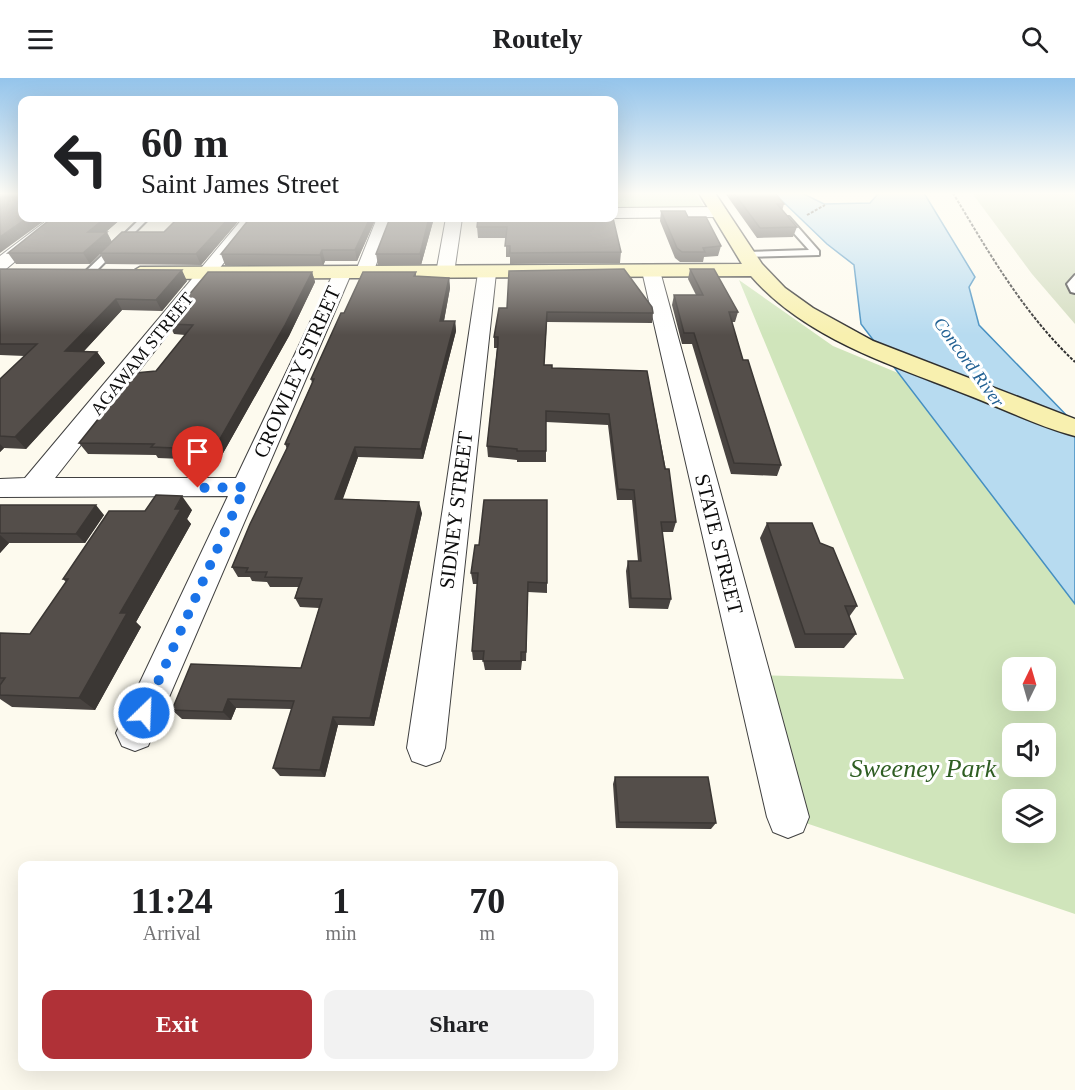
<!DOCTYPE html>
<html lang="en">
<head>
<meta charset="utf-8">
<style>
  :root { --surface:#fff; --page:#f2f2f2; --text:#202124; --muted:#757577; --accent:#b03137 }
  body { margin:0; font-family:"Times New Roman",serif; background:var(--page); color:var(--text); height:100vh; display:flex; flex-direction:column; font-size:22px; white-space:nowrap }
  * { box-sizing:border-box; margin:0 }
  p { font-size:20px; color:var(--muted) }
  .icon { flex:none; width:33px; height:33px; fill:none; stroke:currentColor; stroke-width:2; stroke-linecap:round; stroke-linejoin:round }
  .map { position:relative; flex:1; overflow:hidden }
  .drawer { position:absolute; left:18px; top:783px; width:600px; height:210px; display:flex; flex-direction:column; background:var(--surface); border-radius:12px; box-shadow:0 6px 24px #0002 }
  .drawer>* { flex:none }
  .guide { position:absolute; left:18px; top:18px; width:600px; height:126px; border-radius:12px; box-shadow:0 6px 24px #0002; background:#fff; color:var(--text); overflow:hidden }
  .needle { width:39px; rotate:5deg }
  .tools { position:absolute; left:1002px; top:579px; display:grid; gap:12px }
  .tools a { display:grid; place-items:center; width:54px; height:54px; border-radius:12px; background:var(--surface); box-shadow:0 6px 24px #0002; font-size:30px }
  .pin { position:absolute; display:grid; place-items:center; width:51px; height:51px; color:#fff; margin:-62px -26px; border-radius:50% 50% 50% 0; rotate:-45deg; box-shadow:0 0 6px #0007 }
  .pin .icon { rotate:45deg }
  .me { position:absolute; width:66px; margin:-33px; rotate:24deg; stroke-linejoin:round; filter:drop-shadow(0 0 4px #0008) }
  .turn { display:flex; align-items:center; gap:21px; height:126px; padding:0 24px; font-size:27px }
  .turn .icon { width:78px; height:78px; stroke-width:2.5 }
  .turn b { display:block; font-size:42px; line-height:51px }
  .eta { display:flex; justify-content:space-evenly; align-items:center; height:102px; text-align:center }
  .eta b { font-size:36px; font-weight:600; line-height:42px }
  .action { display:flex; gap:12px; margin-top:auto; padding:12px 24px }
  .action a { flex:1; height:69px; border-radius:12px; background:var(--accent); color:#fff; font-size:24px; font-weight:600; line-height:69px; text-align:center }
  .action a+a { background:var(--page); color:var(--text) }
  header { display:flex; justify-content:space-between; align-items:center; height:78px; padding:0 24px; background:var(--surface); font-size:27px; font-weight:600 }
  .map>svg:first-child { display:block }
  .green { fill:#d0e5bb; fill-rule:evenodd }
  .cemetery { fill:#d4ddc1 }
  .water { fill:#b7dbf0; stroke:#458fc1; stroke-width:1.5 }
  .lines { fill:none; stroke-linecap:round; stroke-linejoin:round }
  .lane-casing { stroke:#404040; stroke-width:4 }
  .street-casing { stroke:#404040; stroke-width:2 }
  .secondary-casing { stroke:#2f2f2f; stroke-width:3 }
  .path { stroke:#2f2f2f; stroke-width:2; stroke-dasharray:3 1.5; stroke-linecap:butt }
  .lane { fill:#fff; fill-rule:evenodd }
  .street { fill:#fff; fill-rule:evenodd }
  .secondary { fill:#f8f0af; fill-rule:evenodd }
  .wall { fill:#484340 }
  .shaded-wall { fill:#3b3734 }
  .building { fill:#544e4a; stroke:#3b3734; stroke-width:1.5 }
  .route { stroke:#1a73e8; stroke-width:10; stroke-dasharray:0 18 }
  .labels { text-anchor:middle; stroke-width:6; stroke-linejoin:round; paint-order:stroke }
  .far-street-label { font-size:18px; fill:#0d0d0d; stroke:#fff }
  .far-water-label { font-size:18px; font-style:italic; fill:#226193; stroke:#fff }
  .street-label { font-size:21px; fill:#0d0d0d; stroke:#fff }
  .near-park-label { font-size:26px; font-style:italic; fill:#2f5e23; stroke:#fff }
</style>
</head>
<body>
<header><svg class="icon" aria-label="menu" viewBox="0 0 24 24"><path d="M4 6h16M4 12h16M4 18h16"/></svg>Routely<svg class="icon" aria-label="search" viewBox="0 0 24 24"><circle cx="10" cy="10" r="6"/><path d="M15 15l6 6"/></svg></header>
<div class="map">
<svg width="1075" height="1012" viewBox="0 0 1075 1012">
  <rect width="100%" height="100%" fill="#fdfaee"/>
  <!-- green -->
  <path class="green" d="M614,115h81l10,15 -91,1z
    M739,202l94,66 65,27 177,231v310l-287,-97 -36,-142 152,4zM1012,590h34v32h-34zM1012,656h34v32h-34zM1012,722h34v32h-34z"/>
  <!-- cemetery -->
  <path class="cemetery" d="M972,115h103v131l-43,-50z"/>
  <!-- water -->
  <path class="water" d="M774,115h28l22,11 46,-1 9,-10h45l51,84 -6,10 10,38 96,99v180l-214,-280 -7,-59 -27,-21z"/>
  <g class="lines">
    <!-- lane casing -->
    <g class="lane-casing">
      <path id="lane" d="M783,139h6l30,34v4l-77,2 -2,-2 5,-3 64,-2 -26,-29z
        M141,140h8l-57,57h-6v-4z
        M1075,197v18l-4,-1 -4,-8z"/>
    </g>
    <!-- street casing -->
    <g class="street-casing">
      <path id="street" d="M719,129l6,2 2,3 -2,3 -6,2 -105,1h-1l1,-10z
        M50,140h17l-61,51 -6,1v-14z
        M243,140h16l-204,260h181l97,-204 9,-6 7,2 2,4 -203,472 -13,5 -13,-5 -6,-13 112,-237 -228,1v-18l25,-1z
        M377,140h16l-20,55 -3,4h-12l-3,-4z
        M446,140h16l-8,55 -9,6 -9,-6z
        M651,188l9,5 149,546 -6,15 -15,6 -15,-6 -6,-15 -125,-546z
        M487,189l9,6 -51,475 -5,13 -14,5 -14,-5 -5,-13 71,-475z"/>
    </g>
    <!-- secondary casing -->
    <g class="secondary-casing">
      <path id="secondary" d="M699,115h16l47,71 23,24 28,20 60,33 202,78v17c-35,-9 -69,-26 -102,-39 -77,-31 -165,-56 -222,-121l-611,3 -10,-6 10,-6 602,-3z"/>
    </g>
    <!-- path -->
    <path class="path" d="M953,115c36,60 71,121 122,169
      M807,137l18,-10"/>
    <!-- lane -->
    <use href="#lane" class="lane"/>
    <!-- street -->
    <use href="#street" class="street"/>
    <!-- secondary -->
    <use href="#secondary" class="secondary"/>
  </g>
  <!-- wall -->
  <path class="wall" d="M725,115h50l9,11 -2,7 15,16 -4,10 -36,1z
    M661,133l27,6 33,29 -3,10 -14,1 -1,5h-23l-5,-4 -15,-37z
    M52,140h70l-16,14 6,10 129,-24 -40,47 -95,-1 -6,-10 -10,10h-74l-8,-11z
    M376,140l-19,43h-32l-2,5 -98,-1 -4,-11z
    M390,140h44l-13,47h-43l-2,-11z
    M478,140l143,34 -1,11 -110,1v-7h-4v-19h-28l-1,-11z
    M0,191l187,12 -25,30 -40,-1 -38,41 13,1 8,11 -79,86 -22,-1 -4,4v-73l25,-23 -25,-1z
    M690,191l48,43 -3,10h-3l11,38 38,105 -4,11 -46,-2 -39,-130h-10l-10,-39 2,-10h22l-8,-16z
    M312,194l3,10 -26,54 -67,119 -12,-1 -3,6 -49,-2 -2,-3 -68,-1 -9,-11 77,-72 29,-36 -11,-1 -5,-10 16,-18 -2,-4z
    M416,194v4l33,2 1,10 -6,33h11l1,10 -33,128 -65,-2 -16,43 80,13 -48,213 -36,-1 -13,52 -45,-1 -7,-8 19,-59 -56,-1 -5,12 -49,-1 -10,-9 129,-42 18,-60 -19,-1 -5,-9 3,-11h-28l-3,-5 -15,-1 -2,-4h-12l-6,-10 55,-118 -2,-5 27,-61 -1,-4 33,-66z
    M499,230l154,5 -1,10 -105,-1 -3,43 8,3 95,3 29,151 -3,10h-11l9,67 -3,10 -39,-1 -3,-37 2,-10h10l-6,-61h-15l-9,-75 -62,-3v40h-29v-2l-29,-3 -1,-11 10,-98h-3v-11z
    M547,422v93l-19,-1 -2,69h-4l-1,9h-36l-2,-10h-10l-1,-9 5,-67h-4l-2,-11 8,-28z
    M0,427l104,10 -19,28h-76l-9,10z
    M192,432l-5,9 4,5 -55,98 5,5 -46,83 -83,-3 -12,-8v-66l30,1 36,-52 -3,-3 82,-68z
    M767,445l53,20 37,63 -8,11 7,17 -12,14h-49l-35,-110z
    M615,699l101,46 -5,6 -95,-1 -3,-44z"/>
  <!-- shaded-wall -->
  <path class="shaded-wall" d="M27,140h21l-48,35v-16z
    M105,140h17l-28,24 -6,-10z
    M229,140h12l-40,47 -5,-11z
    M370,140h6l-19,43 -2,-11z
    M429,140h5l-13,47 -1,-11z
    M107,154l5,10 -22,22 -7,-11z
    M322,172l3,11 -2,5 -3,-11z
    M182,192l5,11 -25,30 -6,-11z
    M312,194l3,10 -26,54 -67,119 -5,-11z
    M449,200l1,10 -8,43 -2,-10z
    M116,221l6,11 -49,53 -8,-12z
    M455,243l1,10 -33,128 -2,-10z
    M97,274l8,11 -79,86 -11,-12z
    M0,366l4,4 -4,4z
    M205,366l5,10 -3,6 -6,-11z
    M355,369l3,10 -19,53 -4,-11z
    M182,418l10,14 -5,9 4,5 -55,98 5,5 -46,83 -16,-12 41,-85z
    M419,424l3,11 -48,213 -4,-8z
    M96,427l8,10 -19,28 -9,-9z
    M0,457l9,8 -9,10z
    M228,621l8,9 -5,12 -8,-8z
    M333,639l5,8 -13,52 -5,-7z"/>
  <!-- building -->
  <path class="building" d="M0,115h22v25h5l-27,19z
    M734,115h41l9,11h-7l20,23 -37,1z
    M661,133h24l3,6h18l15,29 -18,2 2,4h-23l-5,-4z
    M52,140h53l-17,14h19l-24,21h-75z
    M178,140h51l-33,36 -96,-1 22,-21h42z
    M250,140h120l-15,32h-33l-2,5 -99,-1z
    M390,140h39l-9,36h-44z
    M478,140h135l8,34 -111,1v-7h-5l2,-19h-30z
    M0,191l182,1 -26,30 -40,-1 -51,52 32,1 -82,85 -15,-1v-57l37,-35h-37z
    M624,191l28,38 1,6 -106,-1 -3,53h8v3l95,3 18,98h4l7,53h-15l10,77 -40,-1 -3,-37h13l-7,-71 -16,-1 -9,-75 -63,-3v40h-29v-2l-30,-3 11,-102v-7h-4l5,-29h8l2,-37z
    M690,191h24l24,43h-9l14,48h5l33,105 -47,-2 -40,-130h-10l-10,-38h29z
    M208,194h104l-27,53 -68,119h-12l-4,5 -50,-2 3,-3 -75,-1 56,-70 21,-2 37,-46 -24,-1 19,-22h-5z
    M363,194h53l-2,4 35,2 -9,43h15l-34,128 -66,-2 -20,52 84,3 -49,216 -37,-1 -13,53 -47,-2 21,-67 -66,-2 -5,13 -51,-2 19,-46 110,4 21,-69 -27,-1 7,-20 -37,-1 2,-5h-21l2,-4 -16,-1 18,-43 39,-80h-4l29,-65h-3l30,-66h3z
    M156,417l26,1 -7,13h6l-61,104h7l-48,85 -79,-3v-10l5,-7h-5v-45l30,1 38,-55h-5l46,-68h36z
    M484,422h63v83l-19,-1 -2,70h-5v9h-38l1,-10h-12l6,-78h-7l4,-28h4z
    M0,427h96l-20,29 -76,-1z
    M767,445h45l8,20 13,5 24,58h-12l11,28h-51z
    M615,699h93l8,46 -97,-1z"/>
  <!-- sky -->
  <linearGradient id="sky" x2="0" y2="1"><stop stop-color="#94c4eb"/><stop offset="0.45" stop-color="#fefdf7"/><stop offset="1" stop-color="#fefdf7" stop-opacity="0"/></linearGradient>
  <rect width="1075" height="257" fill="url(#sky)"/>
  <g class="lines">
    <!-- route -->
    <path class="route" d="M144,635l101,-226 -47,1"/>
  </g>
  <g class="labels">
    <!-- far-street labels -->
    <g class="far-street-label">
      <text transform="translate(142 276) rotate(-51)" y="6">AGAWAM STREET</text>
    </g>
    <!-- far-water labels -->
    <g class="far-water-label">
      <text transform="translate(969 284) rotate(54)" y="6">Concord River</text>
    </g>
    <!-- street labels -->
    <g class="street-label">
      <text transform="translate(297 294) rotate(-66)" y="7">CROWLEY STREET</text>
      <text transform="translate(456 432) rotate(-83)" y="7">SIDNEY STREET</text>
      <text transform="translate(719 466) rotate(76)" y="7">STATE STREET</text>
    </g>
    <!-- near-park labels -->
    <g class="near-park-label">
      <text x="923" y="699">Sweeney Park</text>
    </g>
  </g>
</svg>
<div class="tools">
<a><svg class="needle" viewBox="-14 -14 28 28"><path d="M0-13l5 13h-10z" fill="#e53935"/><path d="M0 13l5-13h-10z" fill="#757577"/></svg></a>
<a><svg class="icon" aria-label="sound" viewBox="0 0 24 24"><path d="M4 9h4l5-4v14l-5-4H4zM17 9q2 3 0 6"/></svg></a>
<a><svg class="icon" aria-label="layers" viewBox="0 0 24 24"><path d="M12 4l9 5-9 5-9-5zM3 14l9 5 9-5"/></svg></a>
</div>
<div class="pin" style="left:198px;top:410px;background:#d93025"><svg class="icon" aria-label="arrive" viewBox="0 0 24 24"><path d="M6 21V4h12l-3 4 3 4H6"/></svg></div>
<svg class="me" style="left:144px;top:635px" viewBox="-20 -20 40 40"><circle r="17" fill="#1a73e8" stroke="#fff" stroke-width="3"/><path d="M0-11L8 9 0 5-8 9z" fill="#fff"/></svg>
<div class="guide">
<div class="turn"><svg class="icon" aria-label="left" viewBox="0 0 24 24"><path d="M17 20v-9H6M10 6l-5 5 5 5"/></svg><div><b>60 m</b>Saint James Street</div></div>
</div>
<section class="drawer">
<div class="eta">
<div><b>11:24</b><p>Arrival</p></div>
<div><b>1</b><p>min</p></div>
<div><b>70</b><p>m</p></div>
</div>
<div class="action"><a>Exit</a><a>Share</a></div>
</section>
</div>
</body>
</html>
